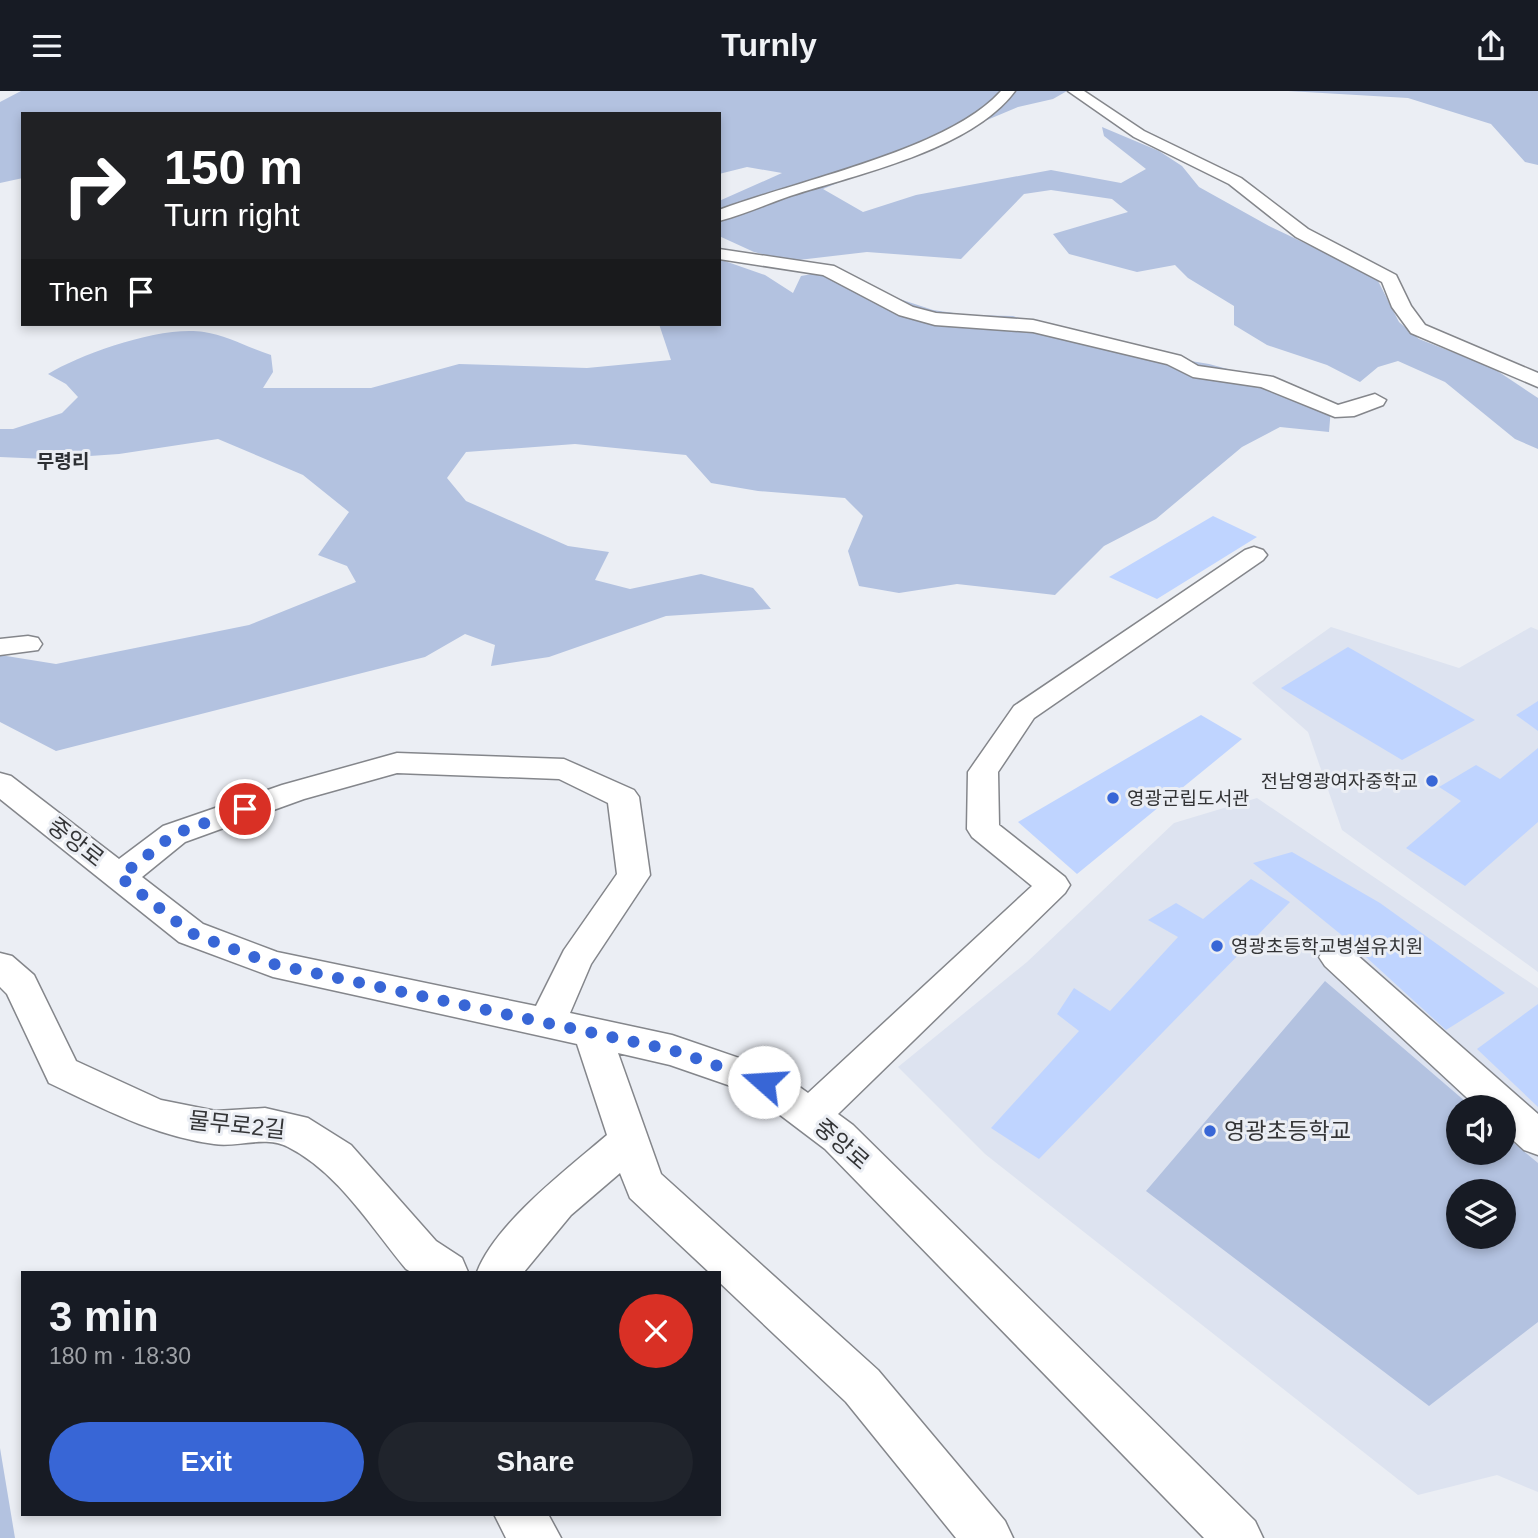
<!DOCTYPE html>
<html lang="en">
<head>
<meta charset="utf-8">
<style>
  :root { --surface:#171b24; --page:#20242c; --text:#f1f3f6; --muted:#9ea1a6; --accent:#3866d6 }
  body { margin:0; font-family:Helvetica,"Noto Sans KR",sans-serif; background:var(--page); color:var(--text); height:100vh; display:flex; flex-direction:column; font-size:26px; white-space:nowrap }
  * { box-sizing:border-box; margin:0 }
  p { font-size:23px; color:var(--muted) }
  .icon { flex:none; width:38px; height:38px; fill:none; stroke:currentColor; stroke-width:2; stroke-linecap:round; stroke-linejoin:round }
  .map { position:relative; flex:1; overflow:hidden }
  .details { position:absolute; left:21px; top:1180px; width:700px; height:245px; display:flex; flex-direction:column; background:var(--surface); border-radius:0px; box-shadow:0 4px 10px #0003 }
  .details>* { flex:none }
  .hud { position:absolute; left:21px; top:21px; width:700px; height:214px; border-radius:0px; box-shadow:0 4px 10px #0003; background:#202124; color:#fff; overflow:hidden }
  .controls { position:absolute; left:1446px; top:1004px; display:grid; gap:14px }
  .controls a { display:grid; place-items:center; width:70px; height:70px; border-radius:50%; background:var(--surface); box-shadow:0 4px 10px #0003; font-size:35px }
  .pin { position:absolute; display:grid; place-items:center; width:60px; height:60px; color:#fff; margin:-30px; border:4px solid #fff; border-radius:50%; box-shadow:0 2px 7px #0007 }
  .me { position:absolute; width:77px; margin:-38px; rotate:289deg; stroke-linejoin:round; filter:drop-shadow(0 0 5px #0008) }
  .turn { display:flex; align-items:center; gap:24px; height:147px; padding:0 28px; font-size:32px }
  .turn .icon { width:91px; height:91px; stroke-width:2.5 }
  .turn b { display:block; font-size:49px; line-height:60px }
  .then { display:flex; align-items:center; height:66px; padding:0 28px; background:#0003; gap:14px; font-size:26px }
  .round { display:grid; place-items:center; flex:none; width:74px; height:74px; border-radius:37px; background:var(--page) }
  .head { display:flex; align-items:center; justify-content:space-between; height:119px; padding:0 28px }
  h1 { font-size:42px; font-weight:700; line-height:52px }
  .button { display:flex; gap:14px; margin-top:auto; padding:14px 28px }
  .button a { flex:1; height:80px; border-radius:42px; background:var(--accent); color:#fff; font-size:28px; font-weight:700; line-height:80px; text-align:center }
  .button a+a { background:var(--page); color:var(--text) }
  header { display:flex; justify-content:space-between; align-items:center; height:91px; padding:0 28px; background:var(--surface); font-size:32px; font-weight:700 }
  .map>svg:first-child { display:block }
  .built { fill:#dde3f0; fill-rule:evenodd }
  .green { fill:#b3c2e0; fill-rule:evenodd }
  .building { fill:#bfd4ff }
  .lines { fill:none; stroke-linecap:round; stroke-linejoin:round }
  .minor-casing { stroke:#84868b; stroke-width:3 }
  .minor { fill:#fff; fill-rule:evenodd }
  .route { stroke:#3866d6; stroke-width:12; stroke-dasharray:0 21.6 }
  .poi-dot { fill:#3866d6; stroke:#ebeef4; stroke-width:2.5 }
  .labels { text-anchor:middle; stroke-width:6; stroke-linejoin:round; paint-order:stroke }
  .far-quarter-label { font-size:19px; font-weight:bold; fill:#2c2f33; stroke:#ebeef4 }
  .poi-label { font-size:19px; fill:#333436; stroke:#ebeef4; text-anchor:start }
  .near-street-label { font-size:23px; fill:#333436; stroke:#ebeef4 }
  .near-poi-label { font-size:23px; fill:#333436; stroke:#ebeef4; text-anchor:start }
</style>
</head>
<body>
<header><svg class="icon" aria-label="menu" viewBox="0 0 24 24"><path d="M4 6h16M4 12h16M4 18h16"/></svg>Turnly<svg class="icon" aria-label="share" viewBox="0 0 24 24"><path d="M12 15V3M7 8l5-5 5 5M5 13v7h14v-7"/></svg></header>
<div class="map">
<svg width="1538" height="1447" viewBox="0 0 1538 1447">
  <rect width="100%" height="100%" fill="#ebeef4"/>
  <!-- built -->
  <path class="built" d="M1331,536l128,41 72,-41 7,3v342l-196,-142 -34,-98 -56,-49z
    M1257,707l281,190v504l-41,-17 -79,20 -433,-341 -87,-87 129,-105 147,-139zM1458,1017h45v45h-45zM1458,1101h45v45h-45z"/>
  <!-- green -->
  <path class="green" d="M21,0h1046l-14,8 -35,8 -195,82 40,23 53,-17 135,-25 70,13 25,-14 -42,-33 -2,-9 57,24 23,15 17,21 70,39 107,51 23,45 20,17 74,29 45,30v51l-23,-10 -70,-57 -47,-21 -20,6 -18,15 -33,-17 -60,-20 -33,-20v-19l-46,-28 -13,-13 -38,7 -68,-18 -16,-20 75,-22 -16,-13 -61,-9 -27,4 -63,65 -94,-7 -77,9 -36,-9 -35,-16v-35l63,-28 -35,-6 -28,7v-60h-696v64l-23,5v-81z
    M1288,0h250v74l-13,-3 -34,-38 -83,-26z
    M719,168l46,16 28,18 8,-17 38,-7 18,16 76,25 34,5 46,1 94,31 102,17 45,12 77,32 -2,24 -49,-5 -38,20 -86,72 -52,27 -49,49 -98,-11 -58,9 -40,-7 -11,-35 15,-35 -18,-18 -87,-7 -47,-8 -25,-28 -111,-11 -109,8 -19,26 19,23 102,45 41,6 -14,28 35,9 71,-15 52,14 18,21 -105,7 -117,41 -58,9 4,-21 -30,-11 -40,23 -369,94 -56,-29v-67l56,9 193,-39 107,-43 -9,-16 -29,-11 31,-43 -46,-37 -85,-36 -99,15 -73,5 -46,-2v-28h13l49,-16 16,-16 -12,-13 -18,-10c34,-21 115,-49 156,-42 22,3 45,16 67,23l2,17 -10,16h108l88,-24 128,4 84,-8 -12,-36h60z
    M1325,890l148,127h-15v45h45v-19l35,29v159l-109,84 -283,-215zM1458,1101h45v45h-45z
    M0,1357l15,90h-15z"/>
  <!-- building -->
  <path class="building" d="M1213,425l44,21 -100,62 -48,-22z
    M1348,556l127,73 -73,40 -121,-72z
    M1538,610v30l-22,-16z
    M1201,624l41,24 -165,135 -59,-52z
    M1538,657v74l-73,64 -59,-38 55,-47 -22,-14 37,-22 24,14z
    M1292,761l88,51 125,90 -59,37 -102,-93 -91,-74z
    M1251,788l39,23 -251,257 -48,-31 88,-97 -22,-17 17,-26 36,23 68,-74 -30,-17 28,-17 27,16z
    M1538,913v103l-61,-58z"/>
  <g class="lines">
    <!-- minor casing -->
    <g class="minor-casing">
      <path id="minor" d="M1001,0h14c-44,59 -157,83 -225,105 -23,8 -47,19 -71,25v-11c76,-29 230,-60 282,-119z
        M1068,0h16l60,40 97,47 67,51 88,46 15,31 14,19 113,48v14l-127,-54 -19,-26 -10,-25 -86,-45 -67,-53 -95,-47z
        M719,158l115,17 79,41 23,6 97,7 148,36 17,10 75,11 65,28 37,-11 11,6 -3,5 -29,11 -19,1 -74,-30 -68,-10 -26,-13 -134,-32 -98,-7 -36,-10 -76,-40 -104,-16z
        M1254,456l9,3 4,5 -4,5 -229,158 -36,54 1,53 66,52 5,8 -5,8 -227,221 15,11 402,396 8,17h-59l-379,-389 -74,-56 -81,-28 -52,-12 43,121 217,196 127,151 8,17h-57l-110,-136 -127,-120v-10h-10l-79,-74 -10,-25 -49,42 -47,57h-47c19,-49 90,-103 130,-137l-30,-91 -304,-67 -94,-35 -179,-143v-26l11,3 108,83 44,-33 119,-41 115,-32 167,6 70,31 5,7 11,78 -59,89 -21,49 102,22 105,36 31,22 224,-207 -60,-49 -5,-8 1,-57 46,-66 231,-156zM397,682l162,6 49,24 9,71 -53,76 -28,56 -259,-54 -74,-28 -61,-47 43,-35 119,-43z
        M28,545l10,2 4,6 -4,6 -38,5v-16z
        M1337,853l12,4 189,166v41l-14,-5 -21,-19v-23h-25l-153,-142 -6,-9 6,-9z
        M0,862l12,3 22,19 42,86 85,39 55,11 49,-3 43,10 43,27 85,96 26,17 6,14h-57l-5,-3c-35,-42 -68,-97 -118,-122 -23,-12 -51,1 -74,-3 -60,-8 -112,-36 -165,-61l-42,-89 -7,-7z
        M494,1423h54l13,24h-55z"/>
    </g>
    <!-- minor -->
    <use href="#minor" class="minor"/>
  </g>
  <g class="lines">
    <!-- route -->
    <path class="route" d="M245,718l-71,25 -54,43 71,56 82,31 399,86 92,32"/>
  </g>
  <!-- markers -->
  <g class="poi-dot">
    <circle cx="1432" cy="690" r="7"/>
    <circle cx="1113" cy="707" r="7"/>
    <circle cx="1217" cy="855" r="7"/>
    <circle cx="1210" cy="1040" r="7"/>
  </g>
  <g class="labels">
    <!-- far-quarter labels -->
    <g class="far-quarter-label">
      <text x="63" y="377">무령리</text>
    </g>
    <!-- poi labels -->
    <g class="poi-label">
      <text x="1418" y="697" text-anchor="end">전남영광여자중학교</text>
      <text x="1127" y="714">영광군립도서관</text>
      <text x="1231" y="862">영광초등학교병설유치원</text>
    </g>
    <!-- near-street labels -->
    <g class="near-street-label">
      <text transform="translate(76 751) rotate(38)" y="8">중앙로</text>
      <text transform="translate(237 1034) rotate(6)" y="8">물무로2길</text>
      <text transform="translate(842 1053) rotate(41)" y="8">중앙로</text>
    </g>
    <!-- near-poi labels -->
    <g class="near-poi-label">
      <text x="1224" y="1048">영광초등학교</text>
    </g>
  </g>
</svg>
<div class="controls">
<a><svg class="icon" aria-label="sound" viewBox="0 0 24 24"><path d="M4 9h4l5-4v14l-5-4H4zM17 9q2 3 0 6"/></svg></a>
<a><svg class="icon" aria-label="layers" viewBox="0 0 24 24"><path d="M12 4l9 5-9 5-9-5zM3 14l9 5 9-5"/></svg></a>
</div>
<div class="pin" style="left:245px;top:718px;background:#d93025"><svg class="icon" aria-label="arrive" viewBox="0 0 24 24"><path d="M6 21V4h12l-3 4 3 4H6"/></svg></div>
<svg class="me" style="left:764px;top:991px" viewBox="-20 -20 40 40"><circle r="19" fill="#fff"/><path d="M0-13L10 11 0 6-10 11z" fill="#3866d6"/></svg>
<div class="hud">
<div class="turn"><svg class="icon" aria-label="right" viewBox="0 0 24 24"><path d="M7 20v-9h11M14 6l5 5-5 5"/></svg><div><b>150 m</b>Turn right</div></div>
<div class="then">Then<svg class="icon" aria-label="arrive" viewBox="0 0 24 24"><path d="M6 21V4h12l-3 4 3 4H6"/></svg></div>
</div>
<section class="details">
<div class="head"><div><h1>3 min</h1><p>180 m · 18:30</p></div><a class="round" style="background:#d93025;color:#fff"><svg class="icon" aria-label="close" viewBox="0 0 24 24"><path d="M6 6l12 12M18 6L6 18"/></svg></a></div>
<div class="button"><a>Exit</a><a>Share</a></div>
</section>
</div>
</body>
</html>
